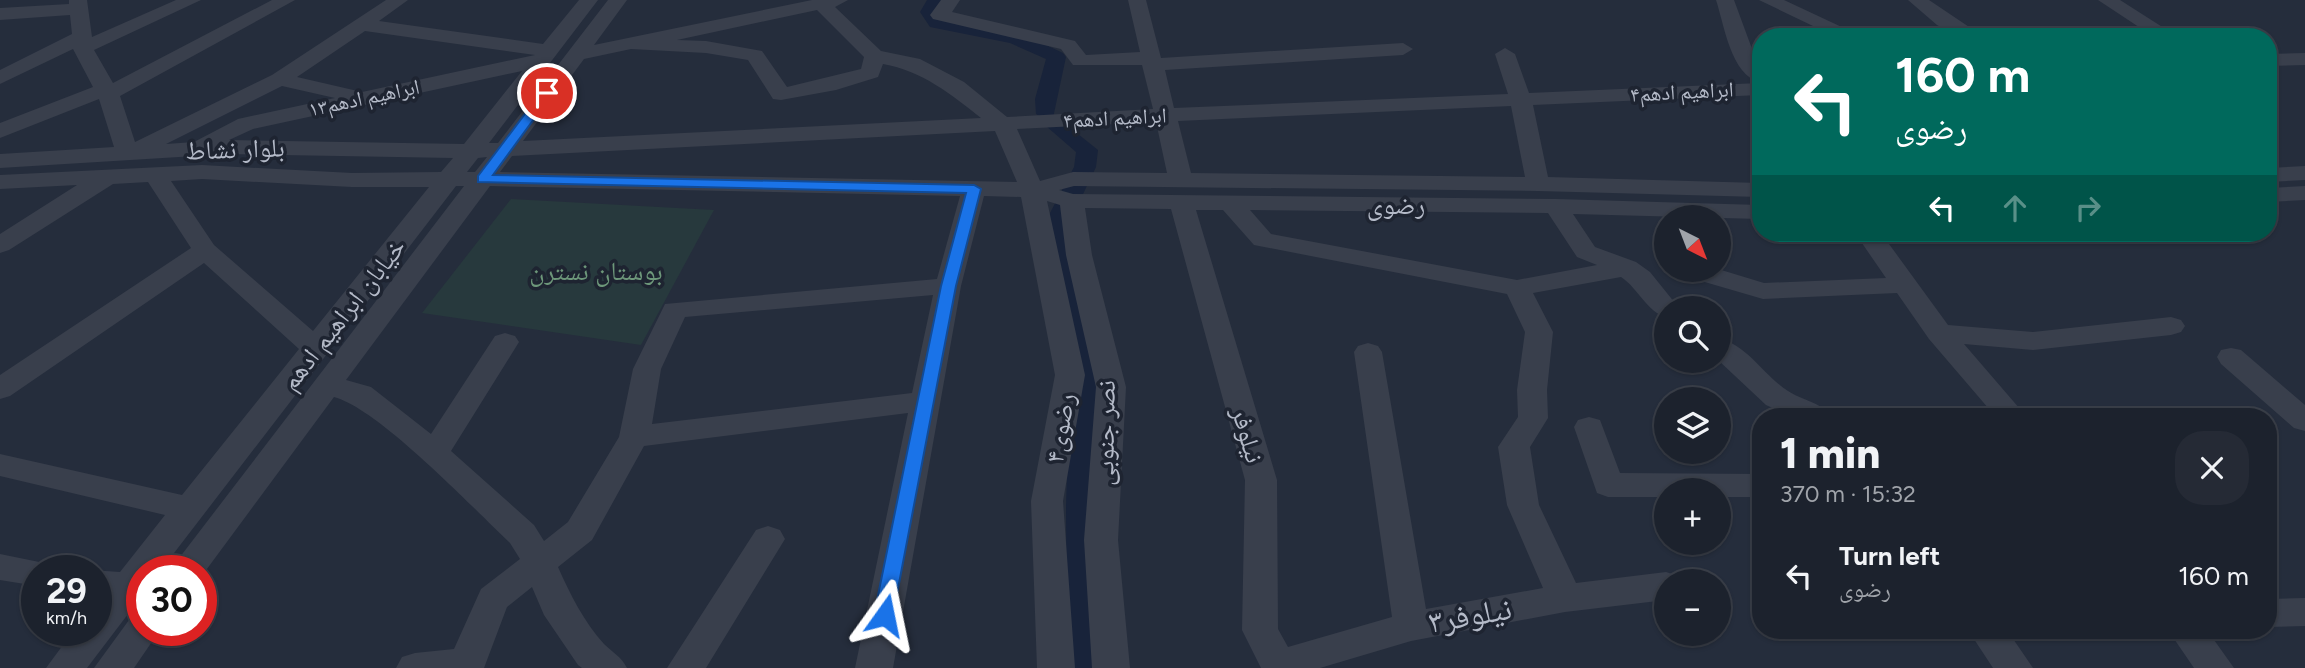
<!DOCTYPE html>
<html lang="en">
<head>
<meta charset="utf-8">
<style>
  :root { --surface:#1c222d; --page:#252a35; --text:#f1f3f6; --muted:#a0a4aa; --line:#3a3f49 }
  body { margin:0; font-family:Figtree,"Noto Naskh Arabic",sans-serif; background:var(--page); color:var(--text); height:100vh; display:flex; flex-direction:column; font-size:26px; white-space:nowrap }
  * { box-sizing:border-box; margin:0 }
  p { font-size:23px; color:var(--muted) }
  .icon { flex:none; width:38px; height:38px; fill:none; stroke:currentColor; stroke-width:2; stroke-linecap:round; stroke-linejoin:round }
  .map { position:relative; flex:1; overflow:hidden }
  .details { position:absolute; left:1752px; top:408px; width:525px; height:231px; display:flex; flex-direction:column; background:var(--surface); border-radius:28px; box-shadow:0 2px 5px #0004,0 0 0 2px var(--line) }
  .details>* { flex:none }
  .hud { position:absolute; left:1752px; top:28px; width:525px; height:214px; border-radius:28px; box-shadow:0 2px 5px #0004,0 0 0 2px var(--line); background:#00695c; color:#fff; overflow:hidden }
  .needle { width:46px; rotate:138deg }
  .tools { position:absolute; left:1654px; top:205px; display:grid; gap:14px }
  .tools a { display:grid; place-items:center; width:77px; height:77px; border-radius:50%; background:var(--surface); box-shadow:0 2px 5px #0004,0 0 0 2px var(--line); font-size:35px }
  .speed { position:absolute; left:21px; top:555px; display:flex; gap:14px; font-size:35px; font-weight:700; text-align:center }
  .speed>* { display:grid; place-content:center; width:91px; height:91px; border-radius:50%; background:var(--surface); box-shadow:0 2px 5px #0004,0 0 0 2px var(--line); line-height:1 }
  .speed small { font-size:18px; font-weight:400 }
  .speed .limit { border:10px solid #d22; background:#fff; color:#111 }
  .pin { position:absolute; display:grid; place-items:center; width:60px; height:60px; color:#fff; margin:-30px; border:4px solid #fff; border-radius:50%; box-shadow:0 2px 7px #0007 }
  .me { position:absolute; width:77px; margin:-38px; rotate:12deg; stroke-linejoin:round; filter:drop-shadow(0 0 5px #0008) }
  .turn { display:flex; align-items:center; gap:24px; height:147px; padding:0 28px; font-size:32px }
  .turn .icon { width:91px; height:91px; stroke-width:2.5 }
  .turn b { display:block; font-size:49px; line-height:60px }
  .lanes { display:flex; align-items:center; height:66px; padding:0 28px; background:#0003; justify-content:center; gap:35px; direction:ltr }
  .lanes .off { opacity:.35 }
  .round { display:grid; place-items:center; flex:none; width:74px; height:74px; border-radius:28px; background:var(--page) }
  .overview { display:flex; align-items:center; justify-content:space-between; height:119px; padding:0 28px }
  h1 { font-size:42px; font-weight:800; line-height:52px }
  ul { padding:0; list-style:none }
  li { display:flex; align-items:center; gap:21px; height:98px; padding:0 28px }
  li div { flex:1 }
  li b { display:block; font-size:26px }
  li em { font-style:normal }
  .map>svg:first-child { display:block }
  .green { fill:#27393d }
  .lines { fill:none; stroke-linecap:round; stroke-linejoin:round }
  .canal { fill:#18233a; fill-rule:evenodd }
  .minor { fill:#393f4c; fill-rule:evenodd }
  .route { fill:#1a73e8; stroke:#114b97; stroke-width:2 }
  .labels { text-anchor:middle; stroke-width:7; stroke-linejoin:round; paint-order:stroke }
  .far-street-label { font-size:21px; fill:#b4bac8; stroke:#1e2431 }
  .street-label { font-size:26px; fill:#b4bac8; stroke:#1e2431 }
  .park-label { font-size:26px; fill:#6d977a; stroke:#1e2431 }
  .near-street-label { font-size:32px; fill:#b4bac8; stroke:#1e2431 }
</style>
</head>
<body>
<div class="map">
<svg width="2305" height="668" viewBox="0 0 2305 668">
  <rect width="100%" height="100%" fill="#252d3c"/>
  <!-- green -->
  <path class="green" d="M511,199l203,11 -73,135 -219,-32z"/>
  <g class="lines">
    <!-- canal -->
    <path class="canal" d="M927,0h18l-7,12 4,7 81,15 40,19 3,4 -13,61 -7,2 -10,-6 -1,-15 11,-40 -36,-16 -80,-16 -10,-15z
      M1056,120l7,2 35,28 -2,17 -22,46 -4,33 28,133 -2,127 5,162h-34l-1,-162 4,-127 -24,-133 4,-33 24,-46 2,-15 -30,-26z"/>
    <!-- minor -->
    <path class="minor" d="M69,0h18l5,37 84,-37h25l-107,50 19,33 159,-83h23l-175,96 15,46 137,-67 114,-75h22l-29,21 164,23 36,-44h19l-109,143h9l110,-143h19l-33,45 218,-45h36l-13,7 46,44 39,8 44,23 43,35 146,-8 -11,-44h-69l-12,-16 -128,-30 -3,-4 11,-15h19l-8,12 123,29 11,14 54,-3 -12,-52h18l15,58 242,-15 10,6 -10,6 -238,15 9,38 334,-14 -13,-40 10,-6 10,6 14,39 231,-10v12l-227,10 15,72 212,6v14l-222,-6 -464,-5 -15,4 14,4 483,5 204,6v14l-187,-5 22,33 41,15 14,10 29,36h-13v9c-19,-5 -28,-29 -45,-40l-88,16 20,39 -6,58 1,28 -18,29 9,58 37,78 90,-11 12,4 3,5h-15v19l-101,12 -154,29 -91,27h-59l-19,-38 3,-150 -74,-271 -86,-1 7,47 34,132 -8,153 12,128h-38l-8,-128 12,-153 -30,-132 -6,-50 -13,-4 38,174 -22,126 12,167h-38l-6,-167 24,-126 -34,-178 -37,-1 -23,90 -68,382h-38l53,-255 -264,33 -52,94 -34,27c12,27 26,55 46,77 9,9 17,12 23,24h-45l-4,-3 -34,-50 -12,-28 -25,20 -23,61h-88l6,-11 13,-4 39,-4 27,-60 39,-30 -10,-16c-38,-36 -131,-134 -176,-146l-133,180v-7h-31l294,-384h-8l-295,384h-19l-1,27 -54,71h-41l28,-38h22v-29l4,-5h-4v-26h-6l30,2 45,-57 -165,-39v-22l182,41 117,-146 -95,-86 -194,133 -10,3v-24l191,-127 -43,-66 -35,2 -104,66 -9,3v-19l77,-49 -77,4v-14l202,-10 150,8 89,-1 12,-14 -225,-4 -228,14v-14l114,-7 -15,-48 -99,39v-15l93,-36 -20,-38 -73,35v-14l72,-36 -2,-19 -70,5v-12l69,-4zM817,10l47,47 -3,12 -74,18 -25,-36 -56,-10 -29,-1zM365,31l170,24 -173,37 -65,-15zM631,49l75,4 42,7 25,39 8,1 55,-10 42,-13 5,-13c39,7 68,30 98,54l-458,23 61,-82zM522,71l-58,73 -235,-4 24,-11zM282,86l53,12 -97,21 -44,23 -28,2zM1511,106l14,71 -334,-4 -13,-52zM1156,122l11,51 -94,-1 -33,9 -23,-52zM995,131l22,51 -517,-10 12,-16zM487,157l-12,15h-8l11,-14zM202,179l150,8h77l-116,144 -99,-86 -43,-64zM490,186l470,10 -23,83 -272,25 -32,65 -14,68 -51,85 -24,19 -10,-16 -83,-74 68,-109 -4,-6 -10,-3 -10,3 -64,98 -60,-47 -25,-7zM1196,210h27l31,35 253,49 18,38 -8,58 1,27 -20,30 9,58 36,83 -117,21 -44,-257 -4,-6 -10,-3 -10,3 -4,6 38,265 -104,30 -10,-18 -1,-149zM1250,210l298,3 29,44 20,8 -80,15 -246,-46zM933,295l-21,98 -260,31 9,-55 24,-52z
      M1716,0h18l21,57 5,7v18c-29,-6 -36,-58 -44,-82z
      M1759,0h25l79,37h-27z
      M1908,0h21l55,37h-25l-22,-12z
      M2098,0h22l58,37h-24z
      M2305,53v12l-37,1v-12z
      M2305,166v14l-37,2v-14z
      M2305,186v14l-37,2v-14z
      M1855,233h26l67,92 85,7 138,-15 10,3 4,6 -4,6 -10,3 -138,15 -69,-6 62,72h-31l-66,-77 -32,-46 -134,6 -72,-21 -21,-2 -4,-6 52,-1 46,14 122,-5z
      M1718,338c31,8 45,37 70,53 13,9 34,11 41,25h-39l-24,-11 -48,-45z
      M2231,348l10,2 64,55v26l-11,-3 -73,-64 -4,-7 4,-7z
      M1589,417l11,3 20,53 140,1v23h-42v-7h-52v7h-58l-11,-4 -23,-66 4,-7z
      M768,526l12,4 5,9 -79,129h-39l89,-138z
      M0,554l49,10 4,6h-16v16l-37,-6z
      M2305,598v28l-37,1v-28z
      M142,615v15h18l-26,38h-40l35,-48z
      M1968,630h39l26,38h-40z
      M2168,630h39l27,38h-40z"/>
  </g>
  <!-- route -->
  <path class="route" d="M547,89l6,4 -60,82 481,10 7,4 -25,97 -64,334h-15l-3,-5 67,-329 25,-93 -488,-11v-6l65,-86z"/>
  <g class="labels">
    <!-- far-street labels -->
    <g class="far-street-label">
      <text transform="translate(1682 92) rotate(-3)" y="7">ابراهیم ادهم۴</text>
      <text transform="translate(364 98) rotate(-12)" y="7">ابراهیم ادهم۱۳</text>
      <text transform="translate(1115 118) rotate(-3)" y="7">ابراهیم ادهم۴</text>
    </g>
    <!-- street labels -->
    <g class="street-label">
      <text transform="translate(235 149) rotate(-2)" y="9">بلوار نشاط</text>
      <text x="1396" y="214">رضوی</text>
      <text transform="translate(343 314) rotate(-52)" y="9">خیابان ابراهیم ادهم</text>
      <text transform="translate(1060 428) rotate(-80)" y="9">رضوی۴</text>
      <text transform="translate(1105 433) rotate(-89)" y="9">نصر جنوبی</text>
      <text transform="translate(1248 435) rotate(74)" y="9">نیلوفر</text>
    </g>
    <!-- park labels -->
    <g class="park-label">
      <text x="596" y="280">بوستان نسترن</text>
    </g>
    <!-- near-street labels -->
    <g class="near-street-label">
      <text transform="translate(1470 615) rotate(-10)" y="11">نیلوفر۳</text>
    </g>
  </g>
</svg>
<div class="tools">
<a><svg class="needle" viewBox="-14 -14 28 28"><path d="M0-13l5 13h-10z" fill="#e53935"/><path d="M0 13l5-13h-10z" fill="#a0a4aa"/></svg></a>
<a><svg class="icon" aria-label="search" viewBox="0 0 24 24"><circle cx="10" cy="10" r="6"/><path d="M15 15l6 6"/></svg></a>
<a><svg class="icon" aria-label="layers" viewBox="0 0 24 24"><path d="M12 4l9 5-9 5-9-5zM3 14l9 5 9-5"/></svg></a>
<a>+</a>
<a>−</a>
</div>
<div class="speed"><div>29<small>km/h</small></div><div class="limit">30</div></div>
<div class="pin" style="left:547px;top:93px;background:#d93025"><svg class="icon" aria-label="arrive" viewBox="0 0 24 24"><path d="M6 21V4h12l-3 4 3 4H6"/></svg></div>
<svg class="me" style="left:885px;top:615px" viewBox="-20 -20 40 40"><path d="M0-17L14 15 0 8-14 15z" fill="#1a73e8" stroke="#fff" stroke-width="4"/></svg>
<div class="hud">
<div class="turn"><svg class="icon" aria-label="left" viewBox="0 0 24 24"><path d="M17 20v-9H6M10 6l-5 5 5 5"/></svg><div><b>160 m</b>رضوی</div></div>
<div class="lanes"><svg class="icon" aria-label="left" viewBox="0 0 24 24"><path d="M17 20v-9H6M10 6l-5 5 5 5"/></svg><svg class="icon off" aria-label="ahead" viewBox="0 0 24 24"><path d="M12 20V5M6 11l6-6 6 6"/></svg><svg class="icon off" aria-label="right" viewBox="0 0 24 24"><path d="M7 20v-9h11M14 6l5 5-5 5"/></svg></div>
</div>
<section class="details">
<div class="overview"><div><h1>1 min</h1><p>370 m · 15:32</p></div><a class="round"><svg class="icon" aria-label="close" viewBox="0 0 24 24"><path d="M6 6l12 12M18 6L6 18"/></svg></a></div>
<ul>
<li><svg class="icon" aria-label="left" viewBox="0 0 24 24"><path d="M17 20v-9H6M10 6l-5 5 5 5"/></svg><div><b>Turn left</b><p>رضوی</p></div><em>160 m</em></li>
</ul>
</section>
</div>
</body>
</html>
